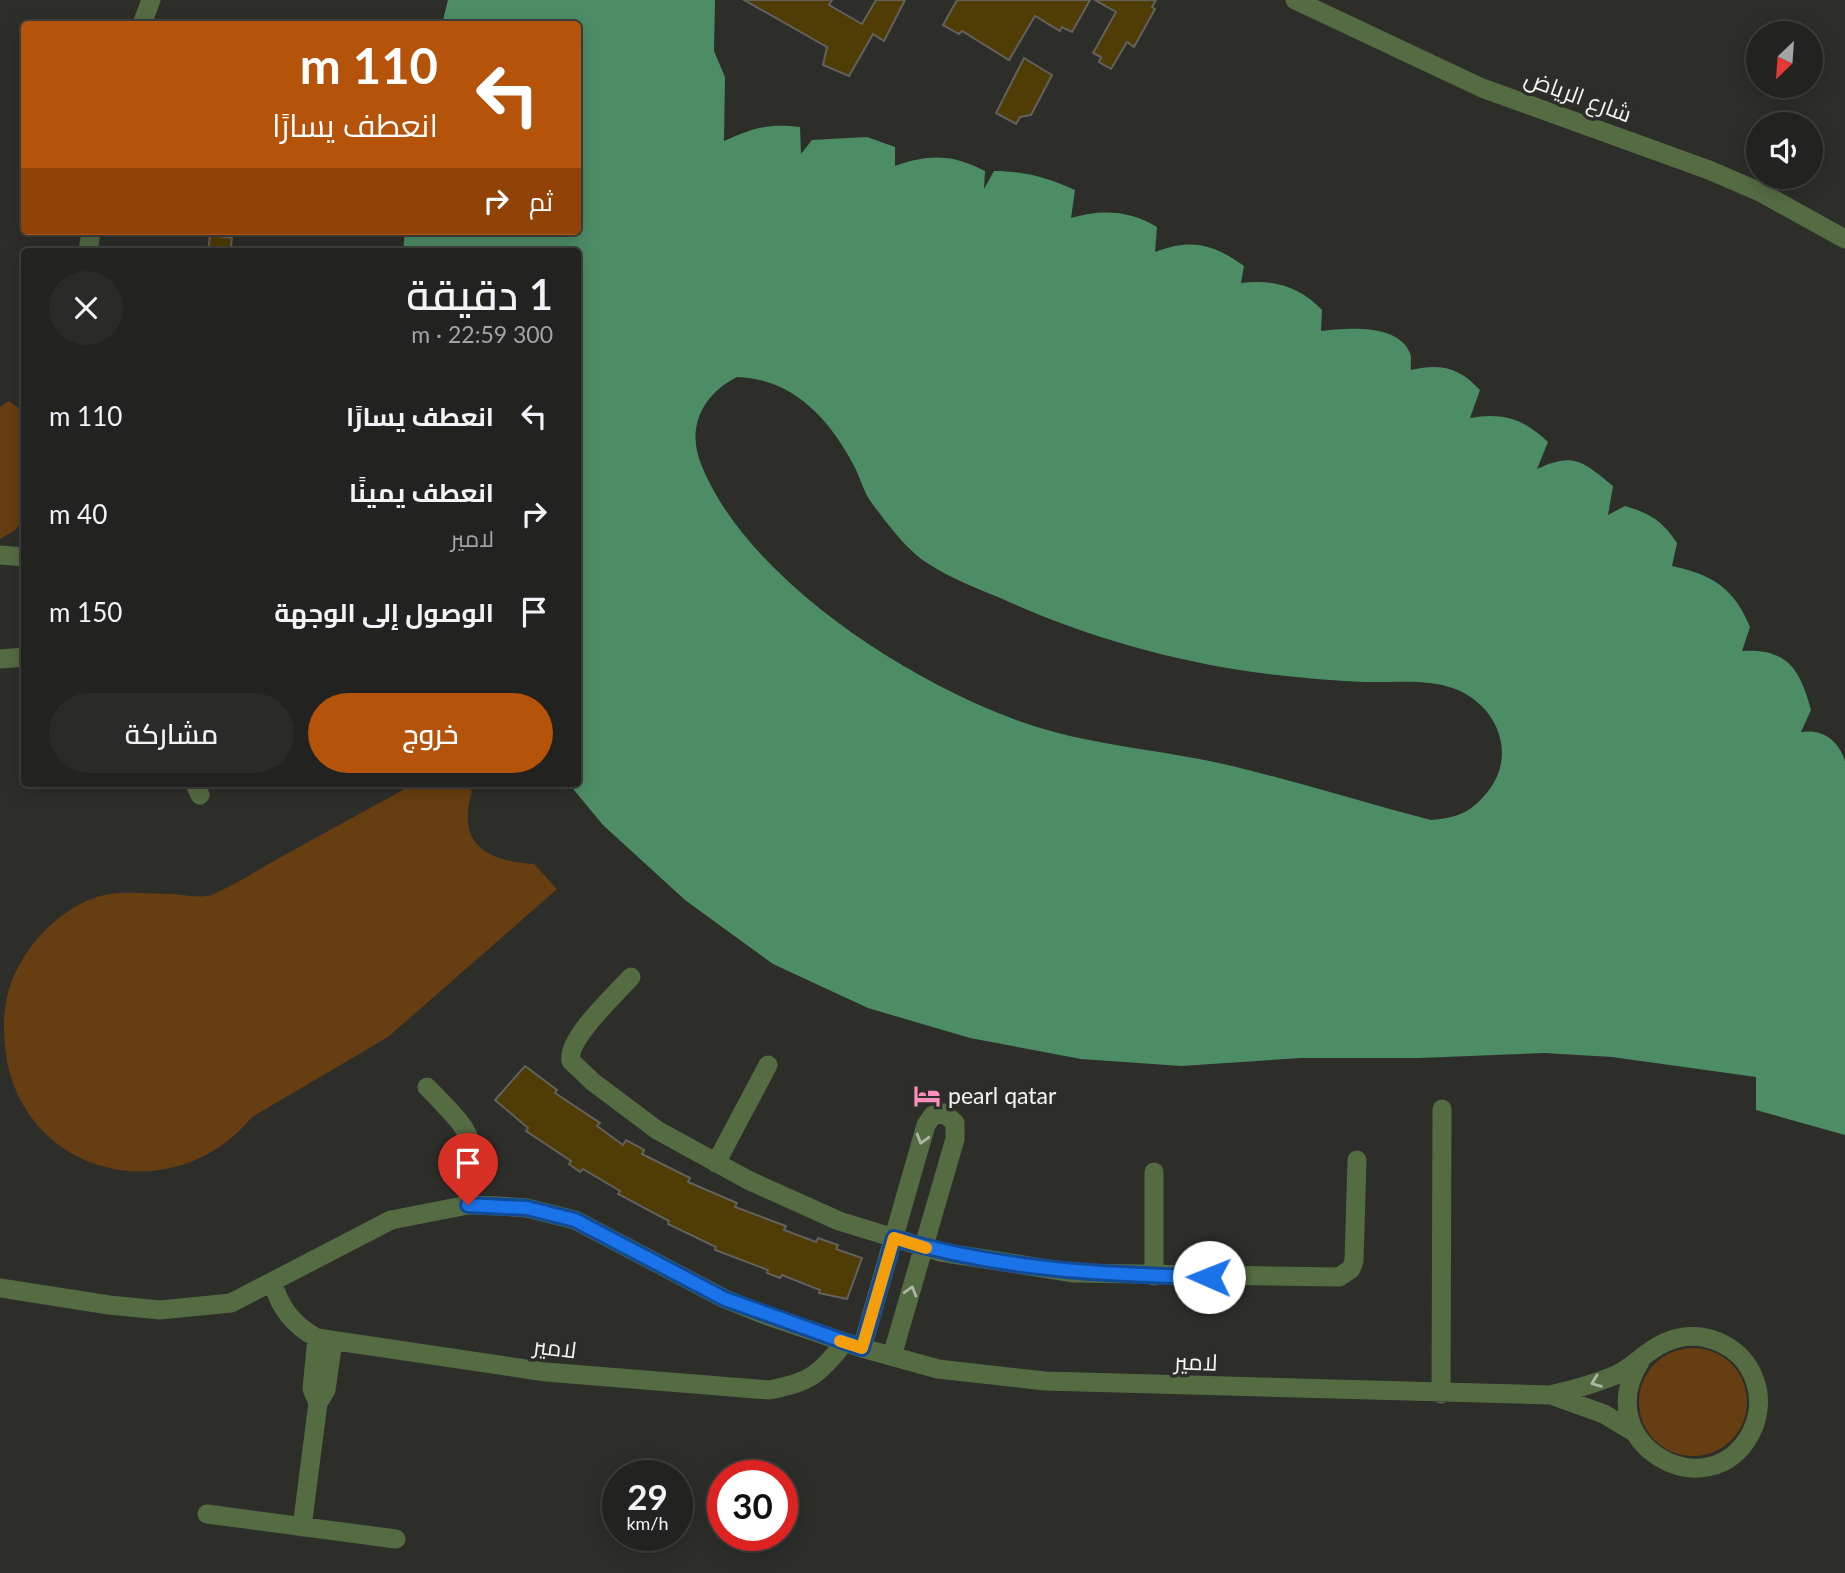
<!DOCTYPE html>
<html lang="ar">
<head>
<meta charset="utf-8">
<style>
  :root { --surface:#222220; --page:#2a2a29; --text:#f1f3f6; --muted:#a2a4a5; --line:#3f3f3e; --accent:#b45309 }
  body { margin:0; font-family:Lato,Cairo,sans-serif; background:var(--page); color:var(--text); direction:rtl; height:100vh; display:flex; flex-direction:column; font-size:26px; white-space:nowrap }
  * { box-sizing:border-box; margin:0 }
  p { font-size:23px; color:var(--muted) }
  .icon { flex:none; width:38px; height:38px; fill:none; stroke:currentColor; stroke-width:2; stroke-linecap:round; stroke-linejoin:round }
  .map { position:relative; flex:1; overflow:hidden; direction:ltr }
  .details { position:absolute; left:21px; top:248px; width:560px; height:539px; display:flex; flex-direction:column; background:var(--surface); border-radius:7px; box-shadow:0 4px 18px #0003,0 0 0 2px var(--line); direction:rtl }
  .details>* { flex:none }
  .hud { position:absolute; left:21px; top:21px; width:560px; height:214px; border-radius:7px; box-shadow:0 4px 18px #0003,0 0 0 2px var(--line); direction:rtl; background:#b45309; color:#fff; overflow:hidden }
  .needle { width:46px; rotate:205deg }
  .buttons { position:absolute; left:1746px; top:21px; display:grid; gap:14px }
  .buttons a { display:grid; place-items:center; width:77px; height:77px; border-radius:50%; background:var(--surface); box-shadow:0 4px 18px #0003,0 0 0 2px var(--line); font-size:35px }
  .speed { position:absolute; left:602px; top:1460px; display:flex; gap:14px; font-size:35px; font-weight:700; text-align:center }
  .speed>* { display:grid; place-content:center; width:91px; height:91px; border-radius:50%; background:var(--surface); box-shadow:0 4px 18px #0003,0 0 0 2px var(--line); line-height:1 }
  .speed small { font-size:18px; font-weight:400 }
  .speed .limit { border:10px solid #d22; background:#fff; color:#111 }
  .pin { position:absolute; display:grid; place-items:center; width:60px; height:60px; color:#fff; margin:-72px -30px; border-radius:50% 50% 50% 0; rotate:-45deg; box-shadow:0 0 7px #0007 }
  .pin .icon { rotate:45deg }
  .me { position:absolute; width:77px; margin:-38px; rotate:271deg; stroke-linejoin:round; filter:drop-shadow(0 0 5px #0008) }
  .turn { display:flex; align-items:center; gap:24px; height:147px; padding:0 28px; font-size:32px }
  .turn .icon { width:91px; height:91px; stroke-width:2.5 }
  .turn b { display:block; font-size:49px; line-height:60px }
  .then { display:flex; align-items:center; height:66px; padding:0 28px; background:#0003; gap:14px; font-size:26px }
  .round { display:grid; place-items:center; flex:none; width:74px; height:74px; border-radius:37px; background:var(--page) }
  .summary { display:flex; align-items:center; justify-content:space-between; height:119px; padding:0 28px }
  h1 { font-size:42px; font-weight:600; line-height:52px }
  .action { display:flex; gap:14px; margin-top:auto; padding:14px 28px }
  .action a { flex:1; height:80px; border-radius:42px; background:var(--accent); color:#fff; font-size:28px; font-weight:600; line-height:80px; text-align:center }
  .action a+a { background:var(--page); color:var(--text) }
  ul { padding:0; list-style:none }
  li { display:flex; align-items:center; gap:21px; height:98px; padding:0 28px }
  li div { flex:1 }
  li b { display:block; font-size:26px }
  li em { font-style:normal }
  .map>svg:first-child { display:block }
  .green { fill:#673e11 }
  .water { fill:#4d8d66; fill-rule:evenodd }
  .building { fill:#503c05; stroke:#62615d; stroke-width:2 }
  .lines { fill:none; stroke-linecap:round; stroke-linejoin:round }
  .minor { stroke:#556c43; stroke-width:19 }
  .oneway { stroke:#adb7a4 }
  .route-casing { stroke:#114b97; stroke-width:18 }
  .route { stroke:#1a73e8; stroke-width:12 }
  .slow { stroke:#f59e0b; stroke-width:12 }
  .labels { text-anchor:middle; stroke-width:7; stroke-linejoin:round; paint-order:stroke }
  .street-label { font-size:23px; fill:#f5f5f3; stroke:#2d2e2a }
  .poi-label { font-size:23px; fill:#f5f5f3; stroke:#2d2e2a; text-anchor:start }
</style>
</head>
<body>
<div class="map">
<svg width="1845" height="1573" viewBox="0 0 1845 1573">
  <rect width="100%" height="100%" fill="#2d2e2a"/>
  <!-- green -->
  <path class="green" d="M9,401l15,11v106l-9,12 -15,9v-132z
    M414,784h52l6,8c-16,52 14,69 62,72l23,25 -169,148 -136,80c-81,98 -235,57 -247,-71 -3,-29 0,-57 15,-82 19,-35 58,-69 99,-71 18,-1 36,1 53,1 13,1 31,5 42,0 23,-10 44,-24 65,-36 45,-25 90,-49 135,-74z
    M1639 1402a54 54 0 1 1 108 0a54 54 0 1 1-108 0Z"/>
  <!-- water -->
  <path class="water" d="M448,0h267l-1,51 11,26 -1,64c30,-13 43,-18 76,-14l1,27 11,-14 55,-3 28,10v19c34,-12 57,-12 90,5l-1,18 10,-18c30,0 54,7 81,19l-4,28c29,-9 59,-8 86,9l-2,25c37,-14 58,-8 89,14l-3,17c32,-4 58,3 81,27l-1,21c25,-3 77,-8 89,22 2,5 0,13 1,17 29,-7 48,-3 69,20l-10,28c33,-6 54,1 78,24l-11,27c37,-17 45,-8 76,17l-5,29 17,-9c24,7 38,15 52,37l-5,23c41,9 62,22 78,61l-8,24c45,-3 58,18 69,59l-10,22c21,-3 37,7 44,29v374l-89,-25v-33l-144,-20 -67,-4 -126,5h-118l-120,8 -100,-7 -111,-21 -102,-30 -95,-44 -88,-64 -82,-75 -34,-41h9v-532h-175l2,-21h173v-207h-136zM737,377c55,2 91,40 116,87 7,12 10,27 18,38 12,16 26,35 41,49 20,20 66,38 93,49 77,35 164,60 248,72 37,5 74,8 111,10 35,1 78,-6 108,16 31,22 40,62 17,92 -17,22 -31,28 -58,30 -67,-17 -132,-38 -199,-54 -70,-17 -145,-20 -213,-45 -112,-40 -273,-143 -318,-257 -15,-37 2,-70 36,-87z"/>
  <!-- building -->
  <path class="building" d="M744,0h88l-3,5 33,19 14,-24h29l-21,41 -11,-7 -24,42 -26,-11 4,-18z
    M957,0h133l-18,32 -10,-5 -2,4 -25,-15 -26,44 -47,-29 -3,3 -16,-9z
    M1095,0h61l-4,7 3,2 -21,38 -7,-5 -16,27 -12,-7 2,-5 -8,-4 23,-41z
    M1024,58l28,17 -21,40 -11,2 -4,7 -20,-11z
    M210,235l22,3 -2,14h-22z
    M525,1066l32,24 -2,3 45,30 -3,3 26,19 3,-5 18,10 -2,4 48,24 -2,4 49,21 -2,4 51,19 -2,4 32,12 2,-4 20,7 -2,4 26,9 -15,41 -28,-6 1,-3 -38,-15 -2,3 -13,-5 1,-3 -53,-20 1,-3 -48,-23 1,-3 -51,-27 2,-3 -37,-22 -3,3 -11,-8 2,-3 -45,-30 2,-3 -33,-28z"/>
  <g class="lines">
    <!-- minor -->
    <path class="minor" d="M1295,0l187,88 227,82 51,22 85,47
      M142,24l9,-24
      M88,252l3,-21
      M0,555l24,2
      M0,659l24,-2
      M195,784l5,11
      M631,977c-15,17 -65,62 -60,84l22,21 64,48 91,50 91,41 101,31 134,21 265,4 12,-8 3,-8 3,-101
      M427,1087c50,52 48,45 41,118
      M716,1163l52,-98
      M1154,1276v-104
      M273,1284c8,25 20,41 44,54l229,34 223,18c40,-7 51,-16 75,-47
      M0,1288l109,17 51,5 71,-7 160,-83 77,-15 30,1 29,2 48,12 150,79 43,17 94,32 76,21 107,12 505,14c22,-5 44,-11 66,-20 18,-9 30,-24 48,-32 35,-17 79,1 91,38 6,17 4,36 -4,52 -42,79 -163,11 -111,-71
      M317,1338l-5,51 6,14
      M862,1348l64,-223 7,-10 11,-2 11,10v16l-63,217
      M1441,1394l1,-285
      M1554,1396l50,18 30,18
      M207,1514l189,25
      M302,1527l16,-124 8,-13 7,-49"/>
  </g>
  <!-- one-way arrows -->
  <defs><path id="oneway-chevron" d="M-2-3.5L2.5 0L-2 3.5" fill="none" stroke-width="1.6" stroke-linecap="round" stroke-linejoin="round" transform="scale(1.75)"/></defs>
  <g class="oneway">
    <use href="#oneway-chevron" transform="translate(922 1139) rotate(106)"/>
    <use href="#oneway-chevron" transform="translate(911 1291) rotate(-74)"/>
    <use href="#oneway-chevron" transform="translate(1596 1382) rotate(159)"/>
  </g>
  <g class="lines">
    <!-- route casing -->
    <g class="route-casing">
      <path id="route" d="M468,1205l59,3 48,12 150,79 137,49 32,-110c104,31 207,37 315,39"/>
    </g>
    <!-- route -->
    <use href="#route" class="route"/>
    <!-- slow -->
    <path class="slow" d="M840,1341l22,7 32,-110 32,10"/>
  </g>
  <!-- icons -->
  <defs>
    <g id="hotel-bare" transform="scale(2.1)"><path d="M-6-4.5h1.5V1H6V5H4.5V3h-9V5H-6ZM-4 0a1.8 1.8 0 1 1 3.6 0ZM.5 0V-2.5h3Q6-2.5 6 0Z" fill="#fe8ebe" stroke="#2d2e2a" stroke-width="2.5" paint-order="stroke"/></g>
  </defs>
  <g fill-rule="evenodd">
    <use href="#hotel-bare" x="927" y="1096"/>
  </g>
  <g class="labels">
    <!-- street labels -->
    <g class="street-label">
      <text transform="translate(1578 96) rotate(20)" y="8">شارع الرياض</text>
      <text transform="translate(555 1348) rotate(7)" y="8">لامير</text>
      <text transform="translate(1196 1362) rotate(2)" y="8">لامير</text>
    </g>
    <!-- poi labels -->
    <g class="poi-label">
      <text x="948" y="1104">pearl qatar</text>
    </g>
  </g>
</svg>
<div class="buttons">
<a><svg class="needle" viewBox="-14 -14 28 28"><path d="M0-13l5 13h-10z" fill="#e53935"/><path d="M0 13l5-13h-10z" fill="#a2a4a5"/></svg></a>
<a><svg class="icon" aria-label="sound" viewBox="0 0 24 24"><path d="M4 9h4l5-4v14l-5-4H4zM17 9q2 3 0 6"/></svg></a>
</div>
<div class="speed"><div>29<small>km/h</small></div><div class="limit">30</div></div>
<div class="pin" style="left:468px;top:1205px;background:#d93025"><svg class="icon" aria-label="arrive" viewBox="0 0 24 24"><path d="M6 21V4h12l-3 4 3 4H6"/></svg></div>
<svg class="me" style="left:1209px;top:1277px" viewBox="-20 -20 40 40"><circle r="19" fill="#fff"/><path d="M0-13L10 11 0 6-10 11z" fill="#1a73e8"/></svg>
<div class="hud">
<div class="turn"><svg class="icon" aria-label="left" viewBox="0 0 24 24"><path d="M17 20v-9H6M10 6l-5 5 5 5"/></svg><div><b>110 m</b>انعطف يسارًا</div></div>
<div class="then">ثم<svg class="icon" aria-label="right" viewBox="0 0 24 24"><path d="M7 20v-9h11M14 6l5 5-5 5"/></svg></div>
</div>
<section class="details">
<div class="summary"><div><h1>1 دقيقة</h1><p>300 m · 22:59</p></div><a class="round"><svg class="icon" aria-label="close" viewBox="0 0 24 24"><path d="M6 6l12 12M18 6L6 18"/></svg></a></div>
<ul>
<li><svg class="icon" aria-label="left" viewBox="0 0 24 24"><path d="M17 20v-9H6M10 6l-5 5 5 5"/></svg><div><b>انعطف يسارًا</b></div><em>110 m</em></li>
<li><svg class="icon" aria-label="right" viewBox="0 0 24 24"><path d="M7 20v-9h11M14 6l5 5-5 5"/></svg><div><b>انعطف يمينًا</b><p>لامير</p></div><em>40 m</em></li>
<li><svg class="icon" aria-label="arrive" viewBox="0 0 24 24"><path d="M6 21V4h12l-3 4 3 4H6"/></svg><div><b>الوصول إلى الوجهة</b></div><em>150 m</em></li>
</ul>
<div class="action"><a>خروج</a><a>مشاركة</a></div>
</section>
</div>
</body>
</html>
